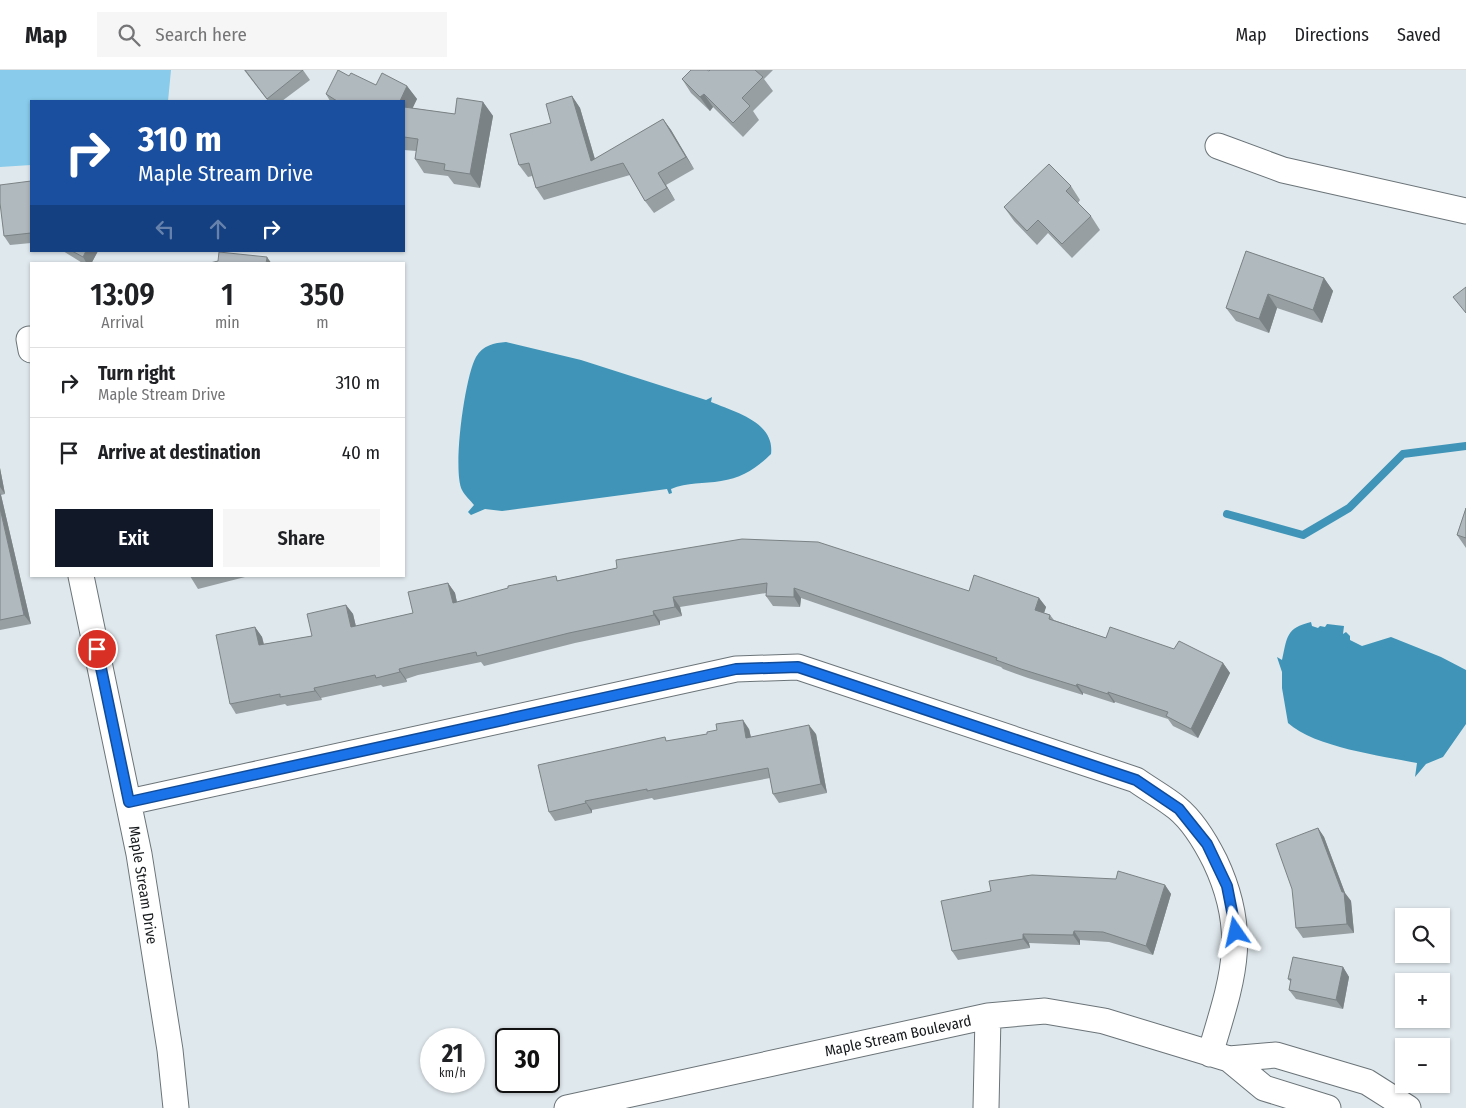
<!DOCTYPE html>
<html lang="en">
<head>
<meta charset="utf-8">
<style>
  :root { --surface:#fff; --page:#f6f6f6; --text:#202124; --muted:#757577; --line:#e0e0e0; --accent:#111827 }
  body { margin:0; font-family:"Fira Sans Condensed",sans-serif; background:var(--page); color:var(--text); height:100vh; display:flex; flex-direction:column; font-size:19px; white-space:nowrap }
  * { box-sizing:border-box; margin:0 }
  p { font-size:16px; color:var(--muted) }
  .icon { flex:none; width:28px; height:28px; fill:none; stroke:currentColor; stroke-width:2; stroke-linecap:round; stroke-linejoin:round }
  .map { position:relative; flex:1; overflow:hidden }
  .side { position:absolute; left:30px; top:192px; width:375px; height:315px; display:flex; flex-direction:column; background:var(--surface); border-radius:0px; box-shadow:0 1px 4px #0004 }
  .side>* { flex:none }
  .top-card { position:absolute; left:30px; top:30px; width:375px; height:152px; border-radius:0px; box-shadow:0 1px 4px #0004; background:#1a4fa0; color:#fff; overflow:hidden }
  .tools { position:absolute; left:1395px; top:838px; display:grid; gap:10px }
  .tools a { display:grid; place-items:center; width:55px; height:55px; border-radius:0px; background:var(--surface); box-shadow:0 1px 4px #0004; font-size:25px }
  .speed { position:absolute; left:420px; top:958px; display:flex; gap:10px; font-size:25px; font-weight:700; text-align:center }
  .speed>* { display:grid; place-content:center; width:65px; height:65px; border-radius:50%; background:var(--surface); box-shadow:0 1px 4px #0004; line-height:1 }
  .speed small { font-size:12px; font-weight:400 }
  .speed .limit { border:2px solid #111; border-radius:8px; background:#fff; color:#111 }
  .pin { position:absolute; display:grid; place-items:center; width:42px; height:42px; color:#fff; margin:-21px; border:2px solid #fff; border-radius:50%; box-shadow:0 1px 5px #0007 }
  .me { position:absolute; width:55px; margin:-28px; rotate:349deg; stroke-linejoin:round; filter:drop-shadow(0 0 4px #0008) }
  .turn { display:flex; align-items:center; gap:18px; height:105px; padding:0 25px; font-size:22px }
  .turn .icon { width:65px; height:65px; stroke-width:2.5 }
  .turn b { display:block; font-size:35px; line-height:42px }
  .lanes { display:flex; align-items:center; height:48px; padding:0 25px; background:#0003; justify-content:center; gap:25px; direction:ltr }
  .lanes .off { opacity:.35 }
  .eta { display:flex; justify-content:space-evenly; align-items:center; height:85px; text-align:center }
  .eta b { font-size:30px; font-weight:600; line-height:35px }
  .primary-button { display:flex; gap:10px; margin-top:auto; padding:10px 25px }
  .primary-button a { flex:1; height:58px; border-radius:0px; background:var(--accent); color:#fff; font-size:20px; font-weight:600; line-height:58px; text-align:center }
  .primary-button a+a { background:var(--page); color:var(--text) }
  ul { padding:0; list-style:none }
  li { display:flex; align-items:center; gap:15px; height:70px; padding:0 25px; border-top:1px solid var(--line) }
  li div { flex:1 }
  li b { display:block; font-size:19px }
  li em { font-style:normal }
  header { display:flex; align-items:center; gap:30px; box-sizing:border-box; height:70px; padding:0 25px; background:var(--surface); border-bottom:1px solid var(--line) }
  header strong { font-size:24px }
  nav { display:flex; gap:28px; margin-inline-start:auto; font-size:18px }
  .search { width:350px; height:45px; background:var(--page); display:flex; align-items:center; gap:12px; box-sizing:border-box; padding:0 18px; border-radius:0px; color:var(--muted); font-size:19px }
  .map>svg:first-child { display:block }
  .green { fill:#88cbea }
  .water { fill:#3f94b7 }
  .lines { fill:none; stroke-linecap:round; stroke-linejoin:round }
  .stream { stroke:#3f94b7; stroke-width:8 }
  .minor-casing { stroke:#6b7478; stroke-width:27 }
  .minor { stroke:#fff; stroke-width:25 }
  .wall { fill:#979fa3 }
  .shaded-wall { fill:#7b8285 }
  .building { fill:#b0b9be; stroke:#7b8285 }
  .route-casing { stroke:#114b97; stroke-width:12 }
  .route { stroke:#1a73e8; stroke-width:9 }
  .labels { text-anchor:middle; stroke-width:5; stroke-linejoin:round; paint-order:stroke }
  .street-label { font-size:15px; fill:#16191b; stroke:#fff }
</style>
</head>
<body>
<header>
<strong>Map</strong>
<div class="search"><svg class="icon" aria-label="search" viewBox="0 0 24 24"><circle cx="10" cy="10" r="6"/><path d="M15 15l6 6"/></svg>Search here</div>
<nav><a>Map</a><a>Directions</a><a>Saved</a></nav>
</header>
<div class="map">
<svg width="1466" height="1038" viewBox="0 0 1466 1038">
  <rect width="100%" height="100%" fill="#dfe8ed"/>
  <!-- green -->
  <path class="green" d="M0,0h171l-3,31h-137v64l-31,2z"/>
  <!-- water -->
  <path class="water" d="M506,272l75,18 125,40 6,-3 -1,5c24,10 64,20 60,52 -14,14 -29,24 -50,27 -17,3 -34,1 -50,8l1,4 -3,1 -2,-5 -165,22 -17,-2 -14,6 -3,-3 6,-7c-3,-4 -9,-9 -12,-15 -10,-20 3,-114 14,-133 7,-12 18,-14 30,-15z
    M1311,552l1,4 6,2 2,-2 5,1 2,-3 17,2 -1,8 3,-2 4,4v4l12,6 29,-9 50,20 25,13v54l-23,33 -17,7 -11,13 2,-14c-35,-7 -103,-16 -129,-40l-6,-35v-16l-5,-15 5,3c5,-23 4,-32 29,-38z"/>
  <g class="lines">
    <!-- stream -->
    <path class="stream" d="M1227,444l76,21 46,-27 54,-54 63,-8"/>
    <!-- minor casing -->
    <g class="minor-casing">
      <path id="minor" d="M1218,76l65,24 183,41
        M29,269l2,11
        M81,506l58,278 31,196 6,58
        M129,732l607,-133 62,-2 338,113c14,10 29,18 41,28 16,13 29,35 38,53 35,74 17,119 -5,193
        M1229,989l35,29 64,20
        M567,1038l421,-92 57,-5 59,10 125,38 47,-4 91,27 41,26
        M986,1038l2,-92"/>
    </g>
    <!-- minor -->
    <use href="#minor" class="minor"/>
  </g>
  <!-- wall -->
  <path class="wall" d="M244,0h59l7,10 -28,21h-14z
    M710,0h63l-9,9 9,12 -20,20 6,9 -16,17 -30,-30 -3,4 -19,-18 -9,-14 27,-8z
    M349,6l27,9 31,1 10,13 -5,9 43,6 28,-12 10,14 -13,72 -26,-4 -6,-8 -24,-3 -9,-14 1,-8 -12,-1v-49h-74l-4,-7z
    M572,26l8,12 15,51 68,-40 8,11 23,39 -28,16 9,15 -21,13 -9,-12 -15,-26 -86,25 -8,-12 -4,-12 -4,1 -9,-12 32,-42z
    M31,111v62l-21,2 -6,-9z
    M1071,116l9,14 -2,3 13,13 9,14 -28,28 -24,-25 -11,12 -23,-24 -10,-14z
    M63,181h35l-7,13h-7z
    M1246,181l78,27 9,13 -11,32 -45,-15 -8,25 -33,-12 -10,-13z
    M0,398l5,26 -4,1 30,129 -31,6z
    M1466,438v40l-9,-13z
    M617,498l352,23 70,7 7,9 -2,6 6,2 4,5 52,18 68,11 49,14 7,10 -32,65 -25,-12 -5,-7 -53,-17 -1,1 -31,-10v2l-55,-17 -25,-9 -2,-2 -200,-69 -1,9 -27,-1 -7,-10v-3l-86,14 2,9 -22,5v4l-85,18 -91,23 -3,-4 -63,13 -12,4 1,3 -24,5 -2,-2 -60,13 1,2 -35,6 -2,-2 -49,10 -6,-10 25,-77 7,10 2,7 48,-8 34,-31 7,9 3,12 57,-13 35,-30 7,10 2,9z
    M190,506h59l-51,13z
    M749,659l2,8 65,-3 11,59 -48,10 -6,-9 -3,-16 -116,22 -2,-2 -60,12v3l-37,8 -6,-9 119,-71z
    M1318,758l6,9 21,56 6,8 3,32 -51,5 -7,-10z
    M1165,815l6,9 -18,61 -44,-13 -29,-2v5l-51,-2 1,5 -72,12 -6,-9z
    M1343,897l6,10 -6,32 -47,-10 -7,-9 2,-8 -3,-3z"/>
  <!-- shaded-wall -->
  <path class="shaded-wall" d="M407,16l10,13 -10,21 -3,-5v-14h-4z
    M704,24l9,13 -3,4 -10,-14z
    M572,26l8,12 18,62 -7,-9z
    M483,32l10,14 -13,72 -10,-14z
    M663,49l8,11 23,39 -8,-12z
    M658,103l8,12 9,15 -8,-12z
    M86,181h12l-7,13h-4l-4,-7z
    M267,187l5,7h-6z
    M1324,208l9,13 -11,32 -9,-13z
    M1268,224l9,14 -8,25 -10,-14z
    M0,398l5,26 -5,-7z
    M0,423l1,2 30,129 -7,-9 -24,-107z
    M448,513l7,10 4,20 -6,-10z
    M794,518l7,10 -1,9 -6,-10z
    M673,527l7,10 2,9 -7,-9z
    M1039,528l7,9 -4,12 -7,-9z
    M346,535l7,9 5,22 -7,-9z
    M653,541l7,10v4l-6,-10z
    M255,557l7,10 4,18 -7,-10z
    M1223,593l7,10 -32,65 -7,-9z
    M399,599l7,10 1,3 -7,-10z
    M1077,614l6,9v2l-7,-9z
    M314,618l7,10 1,2 -7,-9z
    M1108,622l7,10 -1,1 -6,-9z
    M743,650l6,9 4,18 -7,-9z
    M809,655l7,9 11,59 -6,-9z
    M585,731l7,9v3l-6,-10z
    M1318,758l6,9 21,56 6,8 3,32 -7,-9 -5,-32z
    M1165,815l6,9 -18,61 -7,-9z
    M1074,861l6,9v5l-7,-10z
    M1023,864l6,9 1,5 -7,-9z
    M1343,897l6,10 -6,32 -7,-9z"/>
  <!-- building -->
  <path class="building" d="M245,0h58l-36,29z
    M338,0l11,6 2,-3 25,12 6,-12 25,13 -7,15h-63l-11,-7z
    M691,0h16l2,1 1,-1h45l8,7 -21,21 8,8 -17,17 -29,-29 -4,3 -18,-18z
    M572,26l19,65 72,-42 23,38 -28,16 9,15 -22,13 -22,-38 -87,25 -7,-25 -10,2 -9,-31 41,-11 -5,-19z
    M457,28l26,4 -13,72 -26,-4 1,-6 -30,-5 3,-20 -14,-2v-30l51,7z
    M1049,94l22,22 -5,5 25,25 -29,28 -24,-24 -11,11 -23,-24z
    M31,111v52l-27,3 -4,-33v-18z
    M72,181h14l-3,6z
    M1246,181l78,27 -11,32 -45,-16 -9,25 -33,-11z
    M219,182l48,5 -1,7h-60l12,-3z
    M1466,217v26l-13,-16z
    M0,438l24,107 -24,5z
    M1466,438v30l-9,-3z
    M742,469l76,3 151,49 5,-16 65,23 -4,12 15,5 -1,4 57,19 4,-11 64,22 5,-8 44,22 -32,66 -25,-13 2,-4 -60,-20v2l-31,-10 -1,2 -55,-17 -25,-9 1,-2 -203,-70v9l-28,-1 1,-13 -94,14 2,10 -22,4 1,4 -85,18 -92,23 -1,-4 -65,14 -12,3 1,3 -24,6 -1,-3 -61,13 1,3 -35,6v-3l-50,10 -14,-69 39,-8 4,18 53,-9 -5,-22 39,-9 5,22 62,-14 -5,-21 40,-9 5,20 55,-15v-2l48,-10 1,5 60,-13 -1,-8z
    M743,650l3,18 63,-13 12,59 -48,10 -5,-26 -121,23v-2l-62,12 1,2 -37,9 -11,-47 127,-28 1,4 41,-7v-2l10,-2 -1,-6z
    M1318,758l24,64h2l3,32 -51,4 -4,-39 -16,-45z
    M1118,801l47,14 -19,61 -43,-14 -29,-1 -1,4 -50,-1v5l-71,12 -11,-50 50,-10 -2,-10 43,-6 84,4z
    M1293,887l50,10 -7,33 -47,-10 2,-11h-3z"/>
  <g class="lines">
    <!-- route casing -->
    <g class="route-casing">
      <path id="route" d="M97,579l32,153 607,-133 62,-2 338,113 43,29 28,35 20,42 9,46"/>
    </g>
    <!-- route -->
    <use href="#route" class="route"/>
  </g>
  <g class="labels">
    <!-- street labels -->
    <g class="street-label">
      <text transform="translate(143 815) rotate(81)" y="5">Maple Stream Drive</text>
      <text transform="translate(898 966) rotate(-12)" y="5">Maple Stream Boulevard</text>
    </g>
  </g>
</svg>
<div class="tools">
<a><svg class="icon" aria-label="search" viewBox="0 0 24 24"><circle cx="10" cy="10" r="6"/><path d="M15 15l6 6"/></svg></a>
<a>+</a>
<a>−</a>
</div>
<div class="speed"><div>21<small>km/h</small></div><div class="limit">30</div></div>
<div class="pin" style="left:97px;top:579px;background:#d93025"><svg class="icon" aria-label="arrive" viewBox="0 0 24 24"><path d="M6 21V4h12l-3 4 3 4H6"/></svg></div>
<svg class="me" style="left:1236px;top:862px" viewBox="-20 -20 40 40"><path d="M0-17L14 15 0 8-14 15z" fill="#1a73e8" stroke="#fff" stroke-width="4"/></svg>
<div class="top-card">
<div class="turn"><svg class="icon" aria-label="right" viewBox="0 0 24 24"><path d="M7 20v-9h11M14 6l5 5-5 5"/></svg><div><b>310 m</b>Maple Stream Drive</div></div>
<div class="lanes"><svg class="icon off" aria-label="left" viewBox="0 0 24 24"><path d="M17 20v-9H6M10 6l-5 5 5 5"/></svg><svg class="icon off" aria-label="ahead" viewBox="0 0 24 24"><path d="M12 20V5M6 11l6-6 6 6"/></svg><svg class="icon" aria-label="right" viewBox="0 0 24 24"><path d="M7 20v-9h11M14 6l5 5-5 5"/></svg></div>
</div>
<section class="side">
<div class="eta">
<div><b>13:09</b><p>Arrival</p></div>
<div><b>1</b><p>min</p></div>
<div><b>350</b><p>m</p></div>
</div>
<ul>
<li><svg class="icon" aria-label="right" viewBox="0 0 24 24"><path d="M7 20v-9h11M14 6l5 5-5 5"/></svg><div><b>Turn right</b><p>Maple Stream Drive</p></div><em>310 m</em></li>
<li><svg class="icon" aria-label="arrive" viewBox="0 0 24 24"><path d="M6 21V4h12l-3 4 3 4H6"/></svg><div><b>Arrive at destination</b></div><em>40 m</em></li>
</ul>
<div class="primary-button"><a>Exit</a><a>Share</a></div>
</section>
</div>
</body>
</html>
